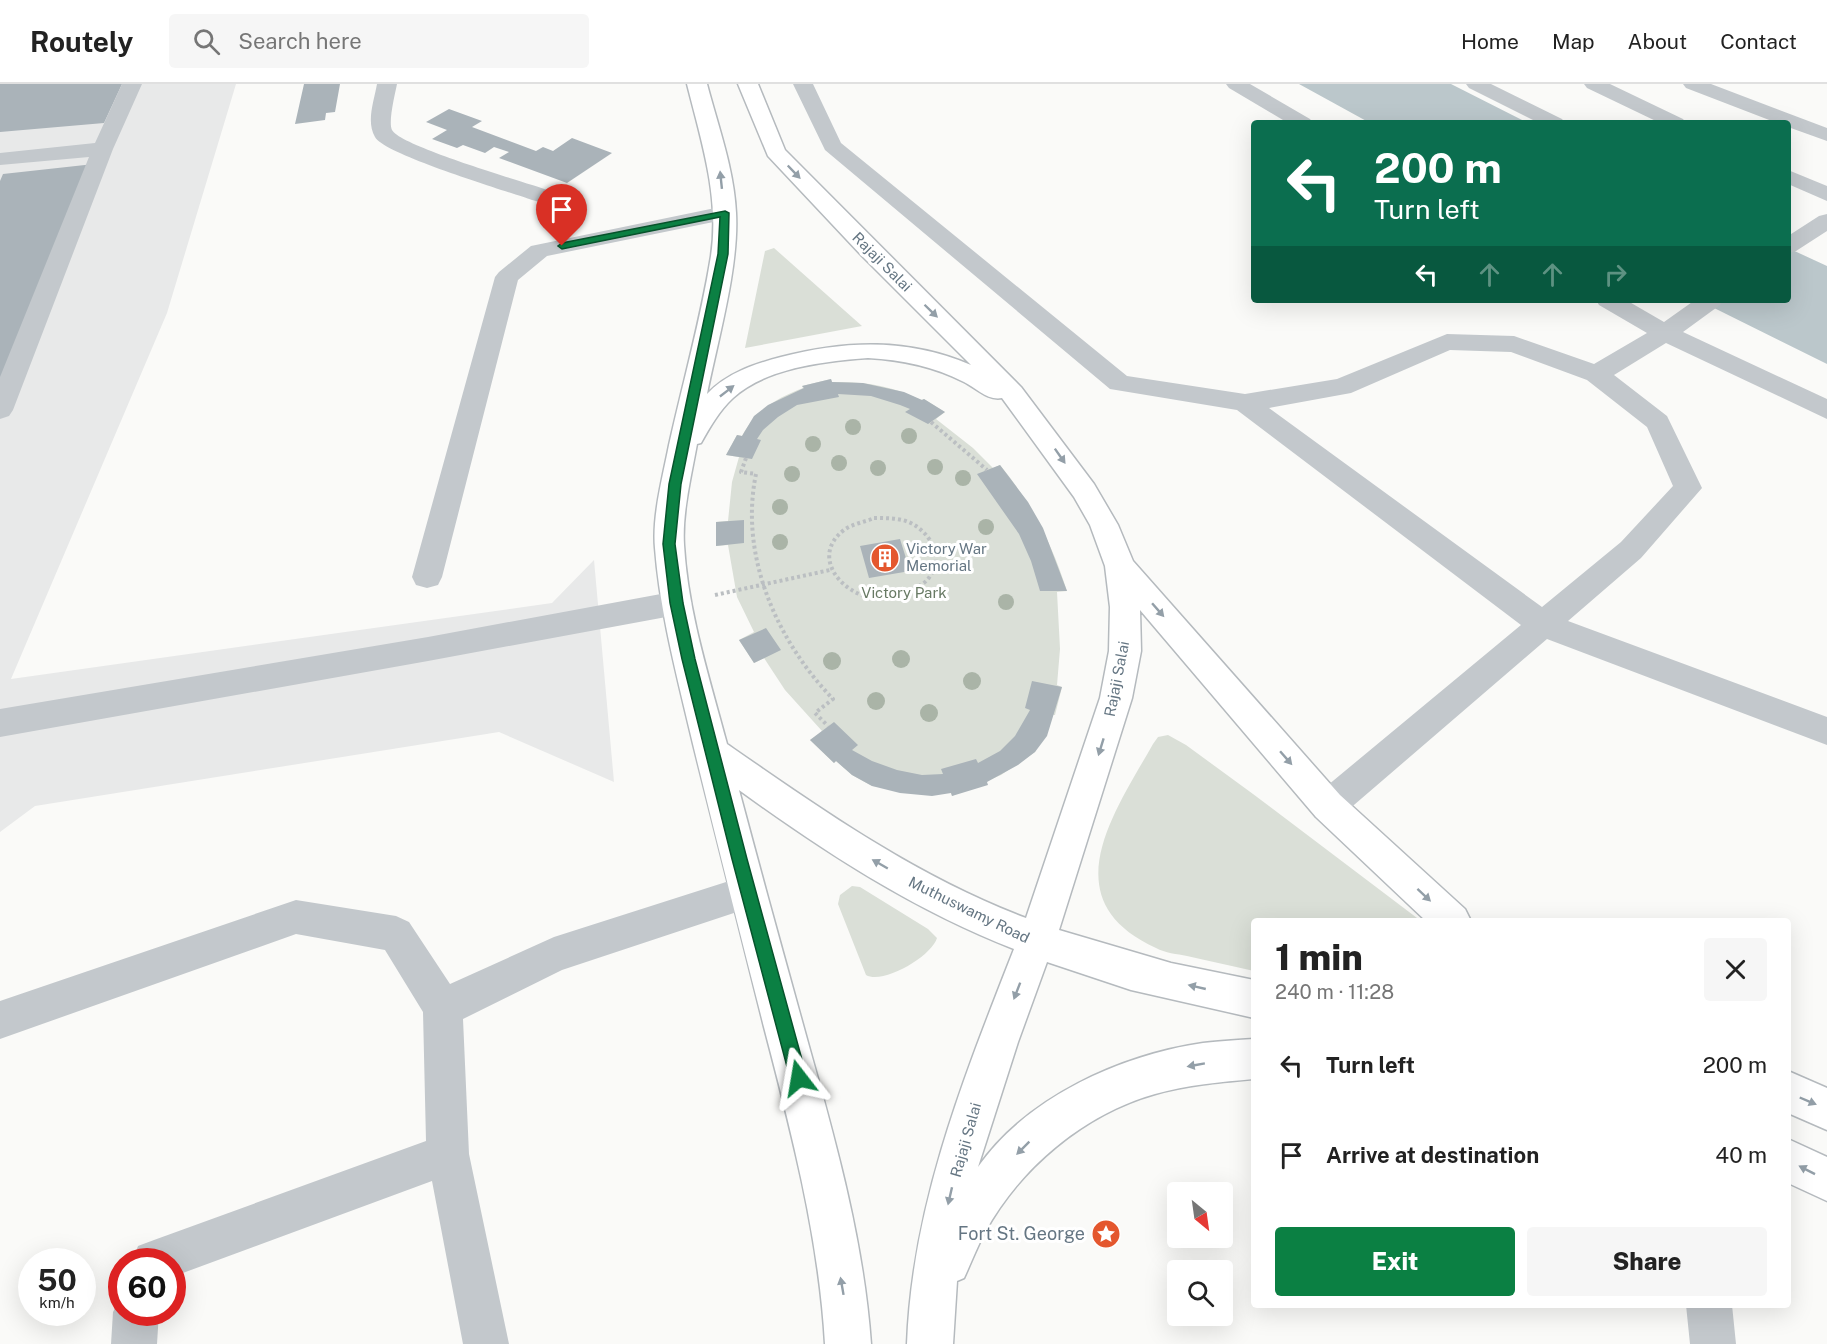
<!DOCTYPE html>
<html lang="en">
<head>
<meta charset="utf-8">
<style>
  :root { --surface:#fff; --page:#f6f6f6; --text:#222; --muted:#767676; --line:#e0e0e0; --accent:#0b8043 }
  body { margin:0; font-family:"Public Sans",sans-serif; background:var(--page); color:var(--text); height:100vh; display:flex; flex-direction:column; font-size:22px; white-space:nowrap }
  * { box-sizing:border-box; margin:0 }
  p { font-size:20px; color:var(--muted) }
  .icon { flex:none; width:33px; height:33px; fill:none; stroke:currentColor; stroke-width:2; stroke-linecap:round; stroke-linejoin:round }
  .map { position:relative; flex:1; overflow:hidden }
  .panel { position:absolute; left:1251px; top:834px; width:540px; height:390px; display:flex; flex-direction:column; background:var(--surface); border-radius:6px; box-shadow:0 6px 24px #0002 }
  .panel>* { flex:none }
  .hud { position:absolute; left:1251px; top:36px; width:540px; height:183px; border-radius:6px; box-shadow:0 6px 24px #0002; background:#0b6e4f; color:#fff; overflow:hidden }
  .needle { width:39px; rotate:151deg }
  .tools { position:absolute; left:1167px; top:1098px; display:grid; gap:12px }
  .tools a { display:grid; place-items:center; width:66px; height:66px; border-radius:6px; background:var(--surface); box-shadow:0 6px 24px #0002; font-size:30px }
  .speed { position:absolute; left:18px; top:1164px; display:flex; gap:12px; font-size:30px; font-weight:700; text-align:center }
  .speed>* { display:grid; place-content:center; width:78px; height:78px; border-radius:50%; background:var(--surface); box-shadow:0 6px 24px #0002; line-height:1 }
  .speed small { font-size:15px; font-weight:400 }
  .speed .limit { border:9px solid #d22; background:#fff; color:#111 }
  .pin { position:absolute; display:grid; place-items:center; width:51px; height:51px; color:#fff; margin:-62px -26px; border-radius:50% 50% 50% 0; rotate:-45deg; box-shadow:0 0 6px #0007 }
  .pin .icon { rotate:45deg }
  .me { position:absolute; width:66px; margin:-33px; rotate:346deg; stroke-linejoin:round; filter:drop-shadow(0 0 4px #0008) }
  .turn { display:flex; align-items:center; gap:21px; height:126px; padding:0 24px; font-size:27px }
  .turn .icon { width:78px; height:78px; stroke-width:2.5 }
  .turn b { display:block; font-size:42px; line-height:51px }
  .lanes { display:flex; align-items:center; height:57px; padding:0 24px; background:#0003; justify-content:center; gap:30px; direction:ltr }
  .lanes .off { opacity:.35 }
  .round { display:grid; place-items:center; flex:none; width:63px; height:63px; border-radius:6px; background:var(--page) }
  .summary { display:flex; align-items:center; justify-content:space-between; height:102px; padding:0 24px }
  h1 { font-size:36px; font-weight:800; line-height:45px }
  .cta { display:flex; gap:12px; margin-top:auto; padding:12px 24px }
  .cta a { flex:1; height:69px; border-radius:6px; background:var(--accent); color:#fff; font-size:24px; font-weight:800; line-height:69px; text-align:center }
  .cta a+a { background:var(--page); color:var(--text) }
  ul { padding:0; list-style:none }
  li { display:flex; align-items:center; gap:18px; height:90px; padding:0 24px }
  li div { flex:1 }
  li b { display:block; font-size:22px }
  li em { font-style:normal }
  header { display:flex; align-items:center; gap:36px; box-sizing:border-box; height:84px; padding:0 30px; background:var(--surface); border-bottom:2px solid var(--line) }
  header strong { font-size:28px }
  nav { display:flex; gap:33px; margin-inline-start:auto; font-size:21px }
  .search { width:420px; height:54px; background:var(--page); display:flex; align-items:center; gap:15px; box-sizing:border-box; padding:0 21px; border-radius:6px; color:var(--muted); font-size:22px }
  .map>svg:first-child { display:block }
  .built { fill:#e8e9e9 }
  .green { fill:#dadfd7 }
  .water { fill:#bbc7cb }
  .building { fill:#aab3b9 }
  .lines { fill:none; stroke-linecap:round; stroke-linejoin:round }
  .major-casing { stroke:#b5babe; stroke-width:3 }
  .path { stroke:#bbbfc2; stroke-width:4; stroke-dasharray:3 3; stroke-linecap:butt }
  .minor { fill:#c3c8cc; fill-rule:evenodd }
  .major { fill:#fff; fill-rule:evenodd }
  .tree { fill:#aab4a7 }
  .oneway { fill:#939fa8 }
  .route { fill:#0b8043; stroke:#07532c; stroke-width:1.5 }
  .labels { text-anchor:middle; stroke-width:6; stroke-linejoin:round; paint-order:stroke }
  .street-label { font-size:15px; fill:#657683; stroke:#fff }
  .poi-label { font-size:15px; fill:#657683; stroke:#fff; text-anchor:start }
  .park-label { font-size:15px; fill:#687a64; stroke:#fff }
  .near-poi-label { font-size:18px; fill:#657683; stroke:#fff; text-anchor:end }
</style>
</head>
<body>
<header>
<strong>Routely</strong>
<div class="search"><svg class="icon" aria-label="search" viewBox="0 0 24 24"><circle cx="10" cy="10" r="6"/><path d="M15 15l6 6"/></svg>Search here</div>
<nav><a>Home</a><a>Map</a><a>About</a><a>Contact</a></nav>
</header>
<div class="map">
<svg width="1827" height="1260" viewBox="0 0 1827 1260">
  <rect width="100%" height="100%" fill="#fafaf8"/>
  <!-- built -->
  <path class="built" d="M0,0h236l-69,229 -156,366 541,-76 42,-43 20,222 -115,-50 -464,74 -35,26z"/>
  <!-- green -->
  <path class="green" d="M774,164l88,78 -117,22 20,-97z
    M831,295l1,3c32,-1 61,4 89,18l3,-1 21,13 -9,7 37,29 20,20 7,-3c32,39 52,79 67,126l-10,1 3,57 -3,36 5,2 -7,28h-2l-18,37 -34,23 -49,21 -1,-3 -79,-7 -20,-11 -16,-14 -2,2 -24,-23 12,-9 -37,-41 -21,-32 -10,5 -15,-23 15,-8 -17,-35 -9,-52 -12,1v-24l12,-1 4,-39 7,-25 -13,-2 11,-20 5,1c14,-26 35,-38 61,-48l-1,-2z
    M1168,651l18,10 67,49 168,127h-167v50c-22,-5 -45,-10 -67,-15 -10,-2 -22,-3 -31,-8 -105,-48 -42,-135 -3,-204l5,-7z
    M852,802l8,1 68,42 9,9c-5,18 -54,47 -71,37l-28,-71 2,-9z"/>
  <!-- water -->
  <path class="water" d="M1299,0h152l77,39h-158z
    M1788,164l39,18v98l-129,-64h90z"/>
  <!-- building -->
  <path class="building" d="M0,0h122l-18,39 -104,9z
    M304,0h36l-5,28 -9,1 -1,7 -30,4z
    M449,25l33,12 -10,6 64,24 7,-4 10,4 19,-13 40,15 -45,30 -68,-25 10,-6 -15,-5 -9,6 -22,-8 -6,3 -25,-9 15,-9 -21,-8z
    M94,80l-94,237v-220l3,-7z
    M831,295l1,3 31,1 41,9 18,8 2,-1 21,13 -17,12 -23,-12 5,-3 -10,-4 -29,-9 -33,-2 1,3 -42,8 -19,12 -15,13 -6,9 4,1 -9,19 -26,-4 11,-20 5,1 12,-20 14,-11 36,-17 -2,-2z
    M1000,381l28,37 15,26 24,63h-27l-9,-30 -12,-27 -42,-60z
    M744,436v23l-28,3v-24z
    M900,455l10,32 -41,7 -9,-32z
    M766,544l15,22 -27,13 -15,-23z
    M1032,597l30,6 -15,49 -12,16 -17,13 -31,17 1,3 -36,11 -1,-3 -19,3 -32,-3 -28,-7 -20,-11 -16,-14 -2,2 -24,-23 24,-18 24,23 -6,5 20,11 25,9 25,5 21,-1 -2,-5 35,-10 2,4 22,-12 15,-15 15,-26 -5,-2z"/>
  <g class="lines">
    <!-- major casing -->
    <g class="major-casing">
      <path id="major" d="M687,0h20c11,42 27,85 29,129 3,54 -18,126 -29,181 20,-21 47,-30 74,-37 65,-17 128,-19 190,8l-109,-109 -94,-100 -30,-72h20l27,66 236,237 73,97 24,41 15,36 207,234 125,114 6,12h-45l-110,-104 -176,-207 1,41 -9,47 -73,232 112,33 83,17v38l-123,-28 -84,-28 -29,80 -40,125c49,-70 143,-112 225,-124 17,-2 34,-3 51,-4v40c-33,3 -67,6 -99,15 -71,20 -135,74 -170,138 -8,15 -14,31 -21,46l-7,3 -4,63h-46c5,-139 57,-267 107,-395 -100,-39 -188,-96 -275,-159 23,87 47,173 71,260 27,96 54,194 61,294h-46c-6,-107 -34,-214 -61,-317 -24,-94 -48,-188 -71,-283 -15,-64 -33,-130 -38,-196 -3,-32 8,-72 14,-103 14,-63 32,-126 42,-189 9,-59 -10,-116 -24,-172zM868,274c34,2 65,8 96,24 12,6 24,19 38,16l72,99 16,28 15,41 5,41 -1,44 -9,47 -74,220c-109,-41 -204,-108 -299,-174 -17,-64 -39,-131 -43,-199 -2,-32 7,-68 13,-101l4,-1c9,-16 18,-32 32,-45 32,-30 93,-37 135,-40z
        M1788,987l39,17v42l-39,-17z
        M1788,1055l39,18v44l-39,-18z"/>
    </g>
    <!-- path -->
    <path class="path" d="M931,338l56,48
      M746,374l-5,14 15,2c-17,82 21,167 77,225l-18,14 13,13
      M874,434c11,0 22,0 32,3 22,8 39,34 24,55 -4,7 -11,10 -18,14 -12,6 -26,10 -40,8 -33,-6 -61,-43 -28,-68 8,-6 21,-8 30,-12z
      M715,511l115,-25"/>
    <!-- minor -->
    <path class="minor" d="M122,0h20l-29,65 -100,261 -4,6 -9,3v-42l89,-220 -89,8v-12l95,-10z
      M377,0h20c-2,10 -9,38 -5,46 8,16 132,52 156,60l3,5 -3,5 -8,2 -8,-2c-25,-9 -147,-45 -157,-63 -9,-15 -1,-36 2,-53z
      M793,0h20l28,59 286,233 118,18 92,-15 110,-45 67,2 80,28 53,-31 -48,-28 -3,-5h30l38,22 31,-22h28l-3,5 -37,27 144,67v20l-161,-76 -52,32 53,41 35,72 -61,70 -73,63 259,96v28l-280,-106 -207,178 -12,4 -12,-4 -5,-11 5,-11 205,-170 -284,-215 -127,-21 -285,-239zM1450,266l61,2 76,28 60,47 26,59 -52,56 -79,65 -273,-199 82,-15z
      M1226,0h24l60,35 3,4h-25l-59,-35z
      M1466,0h25l71,35 3,4h-26l-70,-35z
      M1584,0h26l73,35 3,4h-26l-73,-35z
      M1683,0h28l116,44v13l-39,-14v-4h-11l-91,-35z
      M1788,86l39,16v15l-39,-17z
      M725,122l8,2 3,5 -3,5 -186,38 -29,24 -76,297 -4,8 -11,3 -11,-3 -4,-8 83,-300 4,-5 32,-26z
      M1827,130v17l-31,20 -8,2v-17l31,-20z
      M677,507l11,4 4,8 -4,8 -11,4 -249,46 -428,76v-28l428,-72z
      M748,791l13,5 5,12 -5,12 -199,66 -99,49 6,135 40,190h-46l-31,-163 -260,96v-15h-40l6,-16 16,-6 272,-99 -3,-129 -38,-62 -89,-16 -296,105v-38l296,-101 100,16 13,6 41,62 104,-47z
      M122,1211v17h37l-2,32h-46l2,-32z
      M1686,1221h46l4,39h-46z"/>
    <!-- major -->
    <use href="#major" class="major"/>
  </g>
  <!-- trees -->
  <g class="tree">
    <circle cx="853" cy="343" r="8"/>
    <circle cx="909" cy="352" r="8"/>
    <circle cx="813" cy="360" r="8"/>
    <circle cx="839" cy="379" r="8"/>
    <circle cx="935" cy="383" r="8"/>
    <circle cx="878" cy="384" r="8"/>
    <circle cx="792" cy="390" r="8"/>
    <circle cx="963" cy="394" r="8"/>
    <circle cx="780" cy="423" r="8"/>
    <circle cx="986" cy="443" r="8"/>
    <circle cx="780" cy="458" r="8"/>
    <circle cx="1006" cy="518" r="8"/>
    <circle cx="901" cy="575" r="9"/>
    <circle cx="832" cy="577" r="9"/>
    <circle cx="972" cy="597" r="9"/>
    <circle cx="876" cy="617" r="9"/>
    <circle cx="929" cy="629" r="9"/>
  </g>
  <!-- one-way arrows -->
  <defs><path id="oneway-solid" d="M-6-.8H1V-3.2L6.5 0L1 3.2V.8H-6Z" transform="scale(1.5)"/></defs>
  <g class="oneway">
    <use href="#oneway-solid" transform="translate(794 88) rotate(46)"/>
    <use href="#oneway-solid" transform="translate(721 96) rotate(-96)"/>
    <use href="#oneway-solid" transform="translate(931 227) rotate(44)"/>
    <use href="#oneway-solid" transform="translate(727 307) rotate(-38)"/>
    <use href="#oneway-solid" transform="translate(1060 372) rotate(55)"/>
    <use href="#oneway-solid" transform="translate(1158 526) rotate(49)"/>
    <use href="#oneway-solid" transform="translate(1101 663) rotate(107)"/>
    <use href="#oneway-solid" transform="translate(1286 674) rotate(49)"/>
    <use href="#oneway-solid" transform="translate(880 780) rotate(-150)"/>
    <use href="#oneway-solid" transform="translate(1424 811) rotate(43)"/>
    <use href="#oneway-solid" transform="translate(1197 903) rotate(-167)"/>
    <use href="#oneway-solid" transform="translate(1017 907) rotate(111)"/>
    <use href="#oneway-solid" transform="translate(1196 981) rotate(170)"/>
    <use href="#oneway-solid" transform="translate(1808 1017) rotate(23)"/>
    <use href="#oneway-solid" transform="translate(1023 1064) rotate(135)"/>
    <use href="#oneway-solid" transform="translate(1807 1086) rotate(-153)"/>
    <use href="#oneway-solid" transform="translate(950 1112) rotate(103)"/>
    <use href="#oneway-solid" transform="translate(842 1202) rotate(-100)"/>
  </g>
  <!-- route -->
  <path class="route" d="M725,127l4,2 -1,41 -47,230 -6,60 8,59 12,56 52,200 60,219 -2,6 -6,2 -6,-2 -3,-6 -58,-219 -50,-200 -12,-56 -7,-59 6,-60 49,-230 2,-37 -158,32 -4,-3 4,-3z"/>
  <!-- icons -->
  <defs>
    <g id="building-disc" transform="scale(1.5)"><circle r="9.5" fill="#e4572e" stroke="#fff"/><path d="M-4-6H4V6H1V3H-1V6H-4ZM-2.5-4.3h1.7v1.8h-1.7ZM.8-4.3h1.7v1.8H.8ZM-2.5-1h1.7V.8h-1.7ZM.8-1h1.7V.8H.8Z" fill="#fff"/></g>
    <g id="sight-disc" transform="scale(1.5)"><circle r="9.5" fill="#e4572e" stroke="#fff"/><path d="M0-6L1.8-2.2L6-1.7L2.9 1.2L3.7 5.4L0 3.3L-3.7 5.4L-2.9 1.2L-6-1.7L-1.8-2.2Z" fill="#fff"/></g>
  </defs>
  <g fill-rule="evenodd">
    <use href="#building-disc" x="885" y="474"/>
    <use href="#sight-disc" x="1106" y="1150"/>
  </g>
  <g class="labels">
    <!-- street labels -->
    <g class="street-label">
      <text transform="translate(882 178) rotate(45)" y="5">Rajaji Salai</text>
      <text transform="translate(1117 595) rotate(-79)" y="5">Rajaji Salai</text>
      <text transform="translate(969 826) rotate(26)" y="5">Muthuswamy Road</text>
      <text transform="translate(966 1056) rotate(-74)" y="5">Rajaji Salai</text>
    </g>
    <!-- poi labels -->
    <g class="poi-label">
      <text x="906" y="470">Victory War<tspan x="906" dy="17">Memorial</tspan></text>
    </g>
    <!-- park labels -->
    <g class="park-label">
      <text x="904" y="514">Victory Park</text>
    </g>
    <!-- near-poi labels -->
    <g class="near-poi-label">
      <text x="1085" y="1156">Fort St. George</text>
    </g>
  </g>
</svg>
<div class="tools">
<a><svg class="needle" viewBox="-14 -14 28 28"><path d="M0-13l5 13h-10z" fill="#e53935"/><path d="M0 13l5-13h-10z" fill="#767676"/></svg></a>
<a><svg class="icon" aria-label="search" viewBox="0 0 24 24"><circle cx="10" cy="10" r="6"/><path d="M15 15l6 6"/></svg></a>
</div>
<div class="speed"><div>50<small>km/h</small></div><div class="limit">60</div></div>
<div class="pin" style="left:562px;top:162px;background:#d93025"><svg class="icon" aria-label="arrive" viewBox="0 0 24 24"><path d="M6 21V4h12l-3 4 3 4H6"/></svg></div>
<svg class="me" style="left:799px;top:994px" viewBox="-20 -20 40 40"><path d="M0-17L14 15 0 8-14 15z" fill="#0b8043" stroke="#fff" stroke-width="4"/></svg>
<div class="hud">
<div class="turn"><svg class="icon" aria-label="left" viewBox="0 0 24 24"><path d="M17 20v-9H6M10 6l-5 5 5 5"/></svg><div><b>200 m</b>Turn left</div></div>
<div class="lanes"><svg class="icon" aria-label="left" viewBox="0 0 24 24"><path d="M17 20v-9H6M10 6l-5 5 5 5"/></svg><svg class="icon off" aria-label="ahead" viewBox="0 0 24 24"><path d="M12 20V5M6 11l6-6 6 6"/></svg><svg class="icon off" aria-label="ahead" viewBox="0 0 24 24"><path d="M12 20V5M6 11l6-6 6 6"/></svg><svg class="icon off" aria-label="right" viewBox="0 0 24 24"><path d="M7 20v-9h11M14 6l5 5-5 5"/></svg></div>
</div>
<section class="panel">
<div class="summary"><div><h1>1 min</h1><p>240 m · 11:28</p></div><a class="round"><svg class="icon" aria-label="close" viewBox="0 0 24 24"><path d="M6 6l12 12M18 6L6 18"/></svg></a></div>
<ul>
<li><svg class="icon" aria-label="left" viewBox="0 0 24 24"><path d="M17 20v-9H6M10 6l-5 5 5 5"/></svg><div><b>Turn left</b></div><em>200 m</em></li>
<li><svg class="icon" aria-label="arrive" viewBox="0 0 24 24"><path d="M6 21V4h12l-3 4 3 4H6"/></svg><div><b>Arrive at destination</b></div><em>40 m</em></li>
</ul>
<div class="cta"><a>Exit</a><a>Share</a></div>
</section>
</div>
</body>
</html>
